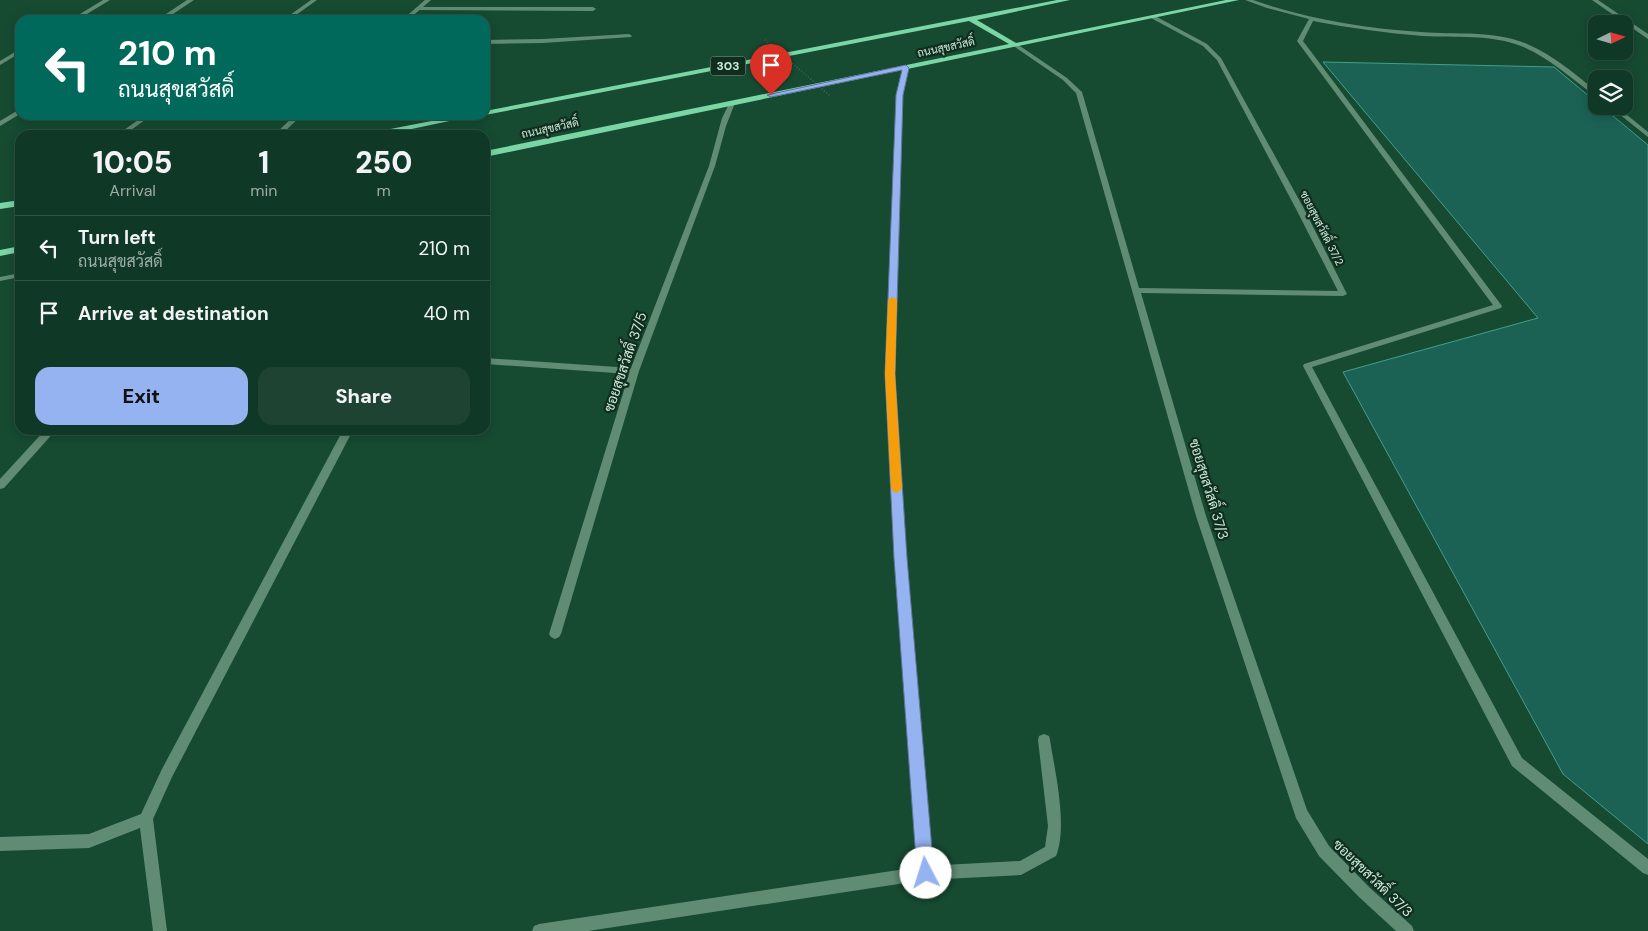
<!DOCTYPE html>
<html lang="en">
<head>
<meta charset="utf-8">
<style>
  :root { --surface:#103826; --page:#1e4332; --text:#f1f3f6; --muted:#9caca7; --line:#305243; --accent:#95b2f1 }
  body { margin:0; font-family:"DM Sans",Sarabun,sans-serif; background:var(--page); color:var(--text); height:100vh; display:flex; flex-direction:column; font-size:19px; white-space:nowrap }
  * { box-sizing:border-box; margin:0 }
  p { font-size:16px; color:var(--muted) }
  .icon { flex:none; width:28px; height:28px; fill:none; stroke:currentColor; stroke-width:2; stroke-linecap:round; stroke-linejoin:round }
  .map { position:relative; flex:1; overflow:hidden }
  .panel { position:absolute; left:15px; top:130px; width:475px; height:305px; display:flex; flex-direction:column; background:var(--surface); border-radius:15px; box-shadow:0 2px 12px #0003,0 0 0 1px var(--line) }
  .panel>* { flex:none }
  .hud { position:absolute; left:15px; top:15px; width:475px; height:105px; border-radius:15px; box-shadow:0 2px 12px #0003,0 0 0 1px var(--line); background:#00695c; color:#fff; overflow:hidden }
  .needle { width:32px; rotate:85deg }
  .fabs { position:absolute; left:1588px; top:15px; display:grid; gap:10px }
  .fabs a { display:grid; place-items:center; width:45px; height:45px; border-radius:10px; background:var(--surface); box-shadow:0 2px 12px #0003,0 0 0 1px var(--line); font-size:25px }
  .pin { position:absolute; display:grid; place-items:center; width:42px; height:42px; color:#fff; margin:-51px -21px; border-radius:50% 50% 50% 0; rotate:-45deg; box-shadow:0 0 5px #0007 }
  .pin .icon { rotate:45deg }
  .me { position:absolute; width:55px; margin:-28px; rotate:355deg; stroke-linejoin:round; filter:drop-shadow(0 0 4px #0008) }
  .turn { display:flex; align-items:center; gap:18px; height:105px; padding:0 20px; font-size:22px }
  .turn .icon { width:65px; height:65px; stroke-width:2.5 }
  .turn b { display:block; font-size:35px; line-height:42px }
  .eta { display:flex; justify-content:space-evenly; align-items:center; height:85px; text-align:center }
  .eta b { font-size:30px; font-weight:800; line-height:35px }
  .primary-button { display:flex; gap:10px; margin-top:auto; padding:10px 20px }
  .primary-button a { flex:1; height:58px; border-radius:15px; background:var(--accent); color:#111; font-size:20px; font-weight:800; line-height:58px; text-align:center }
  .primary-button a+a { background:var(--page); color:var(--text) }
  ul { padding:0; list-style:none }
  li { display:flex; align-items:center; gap:15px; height:65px; padding:0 20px; border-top:1px solid var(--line) }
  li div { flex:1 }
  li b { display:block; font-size:19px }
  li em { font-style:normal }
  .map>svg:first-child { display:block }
  .building { fill:#1b6255; stroke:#449e8d }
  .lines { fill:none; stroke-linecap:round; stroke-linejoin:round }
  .service { fill:#618c74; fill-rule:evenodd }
  .minor { fill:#618c74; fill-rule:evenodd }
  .primary { fill:#7ad6a5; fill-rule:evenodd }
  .path-bridge { stroke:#4f7e67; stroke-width:2; stroke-dasharray:0.5 2.5; stroke-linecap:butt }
  .route { fill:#95b2f1; stroke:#61749d }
  .slow { fill:#f59e0b }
  .labels { text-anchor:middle; stroke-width:4.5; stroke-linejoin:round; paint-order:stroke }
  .far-street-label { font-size:11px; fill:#c9ead6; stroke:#102d1f }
  .shield { fill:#102d1f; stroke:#92b19f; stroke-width:1 }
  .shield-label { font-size:12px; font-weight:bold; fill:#c9ead6 }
  .street-label { font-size:14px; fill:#c9ead6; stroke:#102d1f }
</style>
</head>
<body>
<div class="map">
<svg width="1648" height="931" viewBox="0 0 1648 931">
  <rect width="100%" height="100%" fill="#164b32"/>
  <!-- building -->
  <path class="building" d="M1323,62l231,5 42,35v4h5l47,39v699l-85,-70 -220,-402 195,-54z"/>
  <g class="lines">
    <!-- service -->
    <path class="service" d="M1245,0h8c54,19 111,28 168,32 35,3 73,-2 106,12 26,11 48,30 69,47v5l-2,-1c-23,-17 -46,-38 -73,-49 -31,-12 -65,-8 -98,-10 -37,-3 -73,-8 -110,-15l-10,20 199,265 -1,2 -189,59 210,391 126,101v16l-5,-2 -131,-107 -209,-400 1,-2 189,-59 -196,-264 12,-22 -42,-11z
      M418,7h175l3,2 -3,2 -177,-1 -1,-1z
      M629,34l3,2 -1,1 -88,6 -58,1v-4l58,-1z
      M1609,106h7l32,26v5z
      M20,273v4l-20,4v-4z
      M1044,734l5,2 1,4c5,32 18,86 6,116l-35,19 -96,5 -337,51h-56l2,-5 5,-2 386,-58 95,-5 25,-14 3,-21 -10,-86 1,-4z"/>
    <!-- minor -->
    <path class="minor" d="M103,0h7l-33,20h-7z
      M187,0h7l-30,20h-7z
      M311,0h6l-28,20h-6z
      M425,0h6l-23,20h-6z
      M1592,0h6l50,34v5z
      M1151,16h4l52,28 14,14 82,149 44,87 -4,2 -202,-3 65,223 101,294 22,36 40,41 43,39 2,5h-18l-37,-34 -40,-41 -23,-38 -100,-302 -120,-423 -13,-13 -51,-35 5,-1 50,34 15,14 57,196 199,3 -43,-84 -78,-147 -14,-14 -52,-28z
      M20,49v4l-20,12v-4z
      M906,66l3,2 -6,27 -8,279 10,184 27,315 -2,5 -5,2 -5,-2 -2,-5 -23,-315 -10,-184 12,-279 6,-27z
      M730,102l5,1 -9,23 -11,40 -76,205 -78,263 -2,3 -4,2 -4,-2 -2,-3 80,-260 -144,-10v-6l146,10 78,-202 13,-48z
      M20,109v5l-20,12v-5z
      M145,115h7l-28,20h-7z
      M295,115h7l-21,20h-7z
      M45,430h11l-52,58 -4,1v-10z
      M343,430h10l-181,347 -19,42 14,112h-14l-13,-103 -51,20 -89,3v-14l89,-3 52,-20 21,-45z"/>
    <!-- primary -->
    <path class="primary" d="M1057,0h13l-93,20 39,23 210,-43h13l-754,157v-6l524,-107 -40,-23 -484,94v-4z
      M462,115h16l-95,20h-17l4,-2z
      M20,200v6l-20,3v-6z
      M20,246v6l-20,4v-6z"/>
    <!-- path-bridge -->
    <path class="path-bridge" d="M765,40l64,55"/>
  </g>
  <!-- route -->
  <path class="route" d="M906,65l3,3 -6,27 -8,279 12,184 27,315 -3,6 -5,2 -6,-2 -3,-6 -23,-315 -9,-184 11,-279 6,-25 -131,27 -4,-2z"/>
  <!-- slow -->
  <path class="slow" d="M893,297l4,3 -2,74 7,115 -6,4 -5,-4 -6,-115 3,-74z"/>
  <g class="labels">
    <!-- far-street labels -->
    <g class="far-street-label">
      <text transform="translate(946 47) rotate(-12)" y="4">ถนนสุขสวัสดิ์</text>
      <text transform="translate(550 128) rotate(-12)" y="4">ถนนสุขสวัสดิ์</text>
      <text transform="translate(1322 228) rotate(63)" y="4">ซอยสุขสวัสดิ์ 37/2</text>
    </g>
    <!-- shield labels -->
    <rect class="shield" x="710.5" y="56.5" width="35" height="19" rx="4"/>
    <g class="shield-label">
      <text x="728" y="70">303</text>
    </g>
    <!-- street labels -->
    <g class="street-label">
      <text transform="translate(625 362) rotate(-71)" y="5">ซอยสุขสวัสดิ์ 37/5</text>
      <text transform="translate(1209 489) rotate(73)" y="5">ซอยสุขสวัสดิ์ 37/3</text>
      <text transform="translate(1373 878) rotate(44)" y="5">ซอยสุขสวัสดิ์ 37/3</text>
    </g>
  </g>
</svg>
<div class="fabs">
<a><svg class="needle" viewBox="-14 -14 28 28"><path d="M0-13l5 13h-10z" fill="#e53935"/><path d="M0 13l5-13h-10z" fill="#9caca7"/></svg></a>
<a><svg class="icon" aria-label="layers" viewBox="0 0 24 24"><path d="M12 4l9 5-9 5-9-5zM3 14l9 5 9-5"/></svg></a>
</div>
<div class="pin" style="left:771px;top:95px;background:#d93025"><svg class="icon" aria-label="arrive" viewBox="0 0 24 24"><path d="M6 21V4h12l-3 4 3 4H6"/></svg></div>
<svg class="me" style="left:926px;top:873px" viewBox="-20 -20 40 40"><circle r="19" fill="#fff"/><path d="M0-13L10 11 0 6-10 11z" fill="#95b2f1"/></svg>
<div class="hud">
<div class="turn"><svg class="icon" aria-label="left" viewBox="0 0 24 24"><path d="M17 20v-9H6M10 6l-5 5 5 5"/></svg><div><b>210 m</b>ถนนสุขสวัสดิ์</div></div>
</div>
<section class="panel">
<div class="eta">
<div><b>10:05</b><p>Arrival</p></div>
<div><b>1</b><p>min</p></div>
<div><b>250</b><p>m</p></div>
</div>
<ul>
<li><svg class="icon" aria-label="left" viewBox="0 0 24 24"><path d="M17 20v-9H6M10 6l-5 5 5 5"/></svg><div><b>Turn left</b><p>ถนนสุขสวัสดิ์</p></div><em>210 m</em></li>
<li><svg class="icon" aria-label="arrive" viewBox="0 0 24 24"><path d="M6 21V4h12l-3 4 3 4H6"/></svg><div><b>Arrive at destination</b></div><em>40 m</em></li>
</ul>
<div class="primary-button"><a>Exit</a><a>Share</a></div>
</section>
</div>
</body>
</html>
